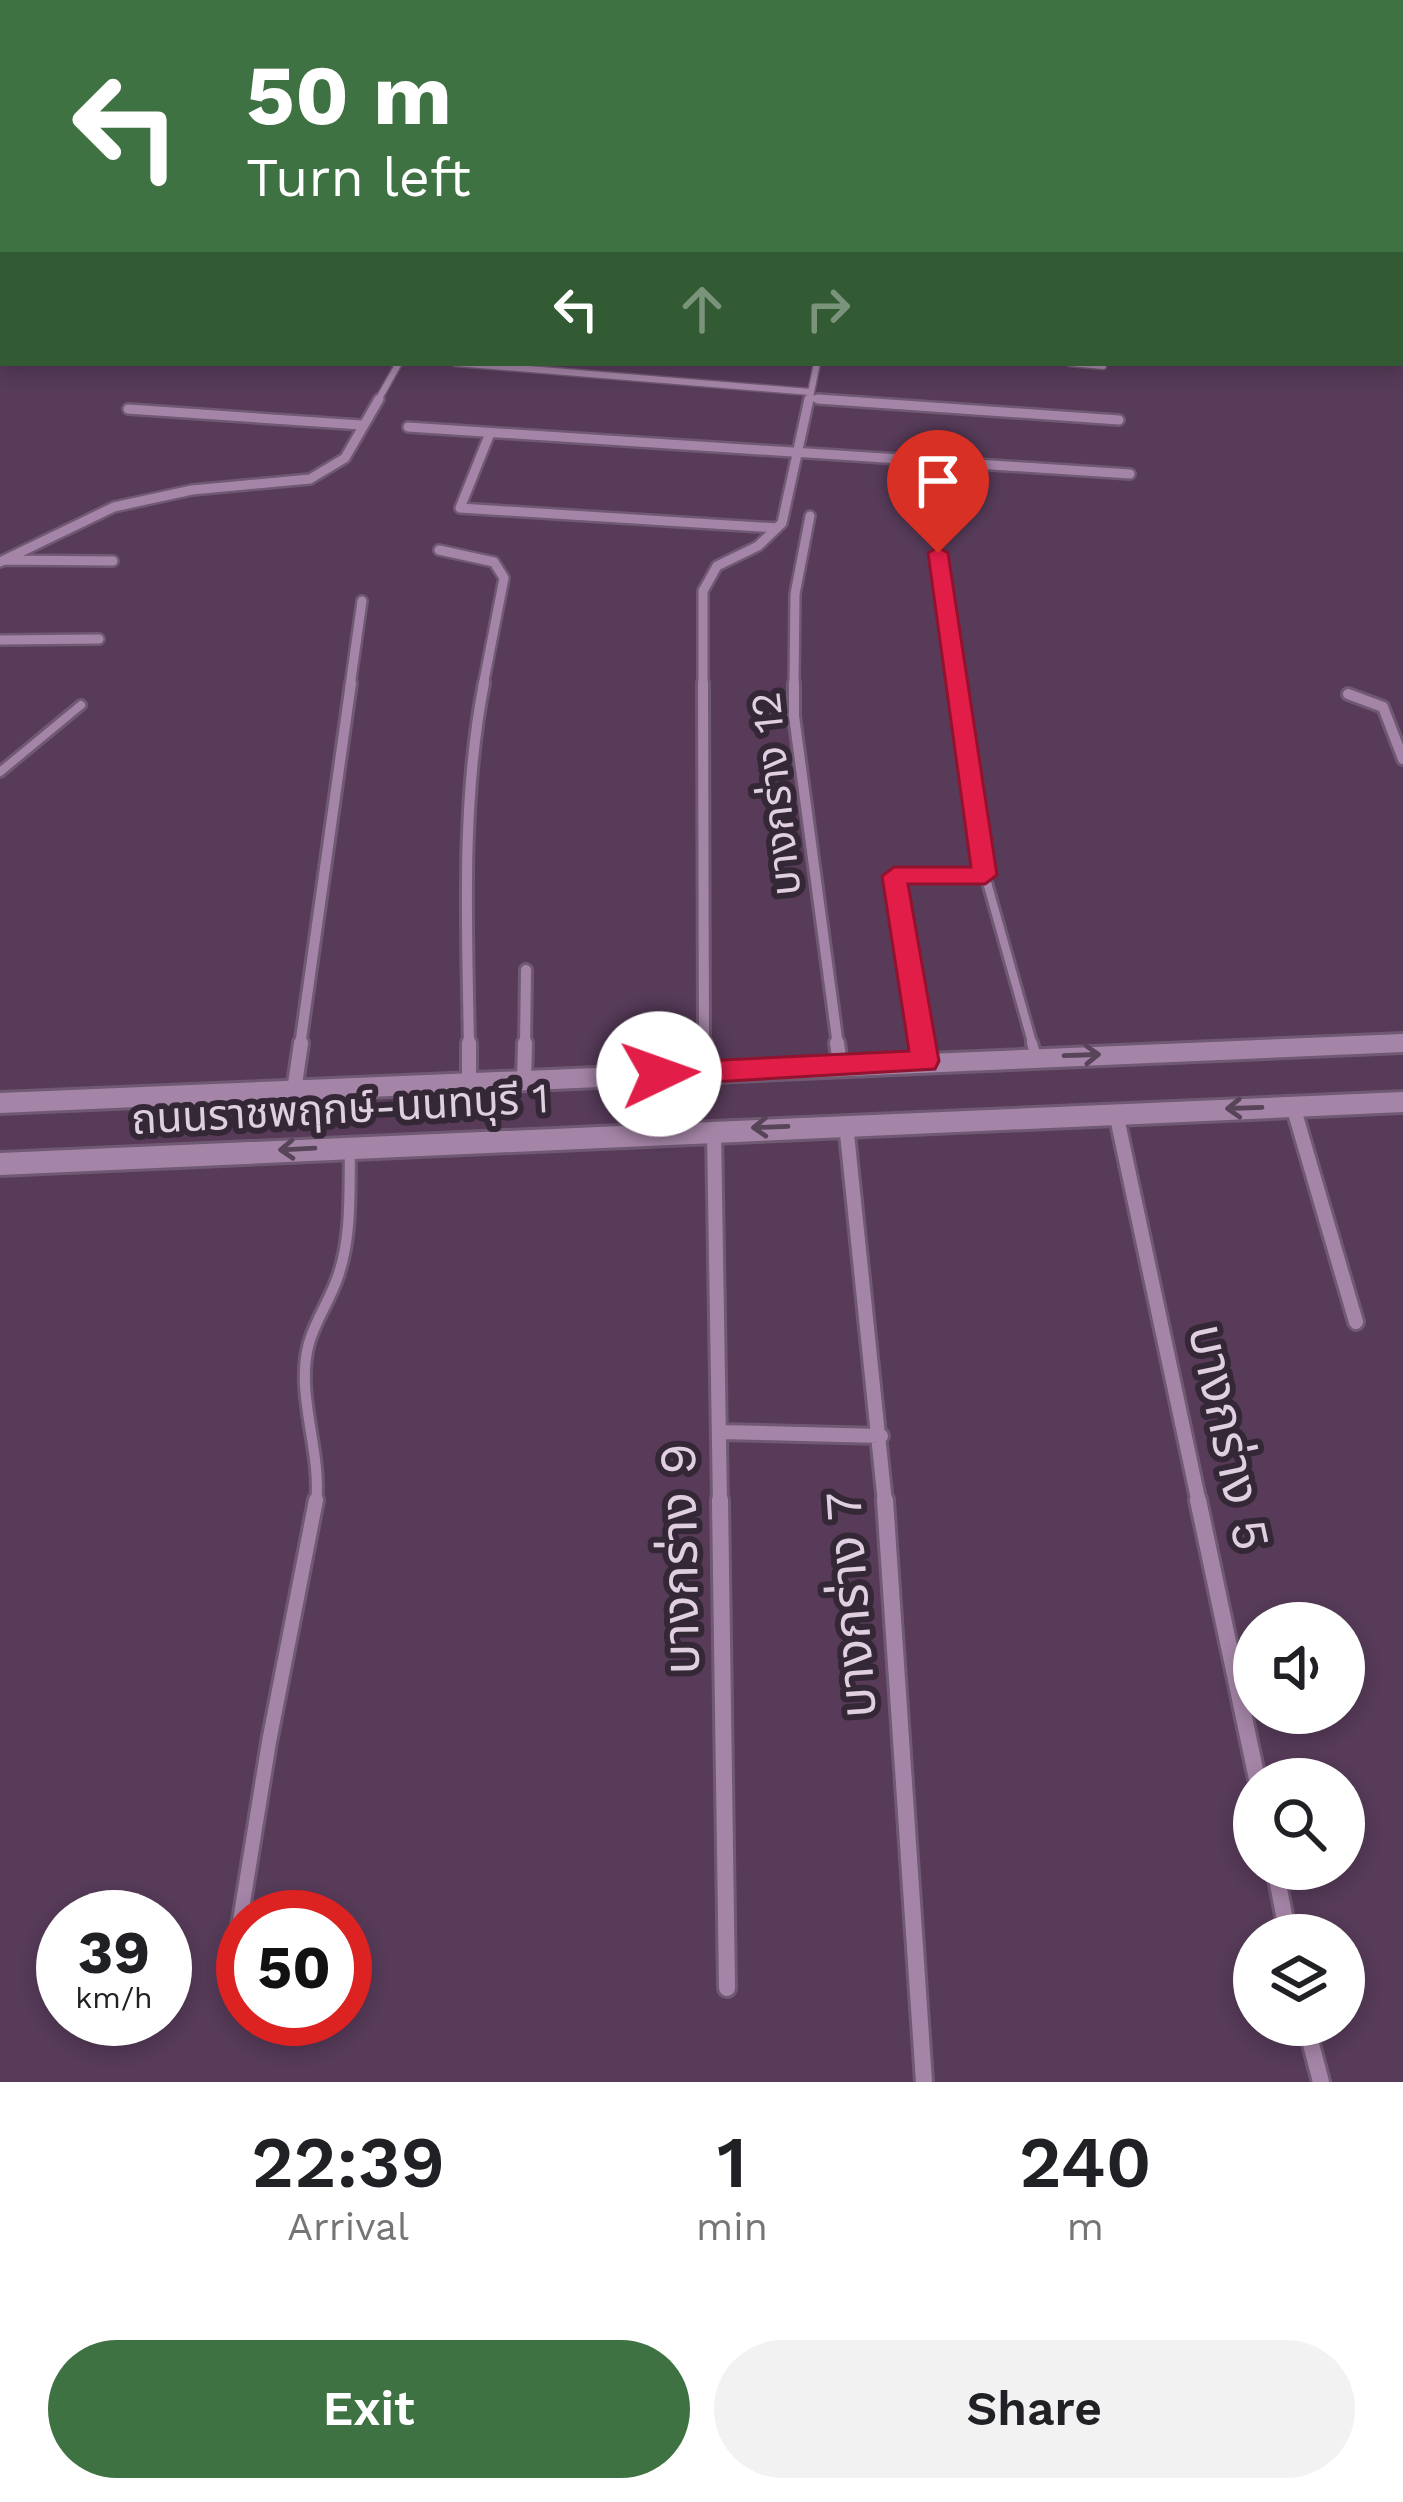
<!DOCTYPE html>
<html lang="en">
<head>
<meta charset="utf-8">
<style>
  :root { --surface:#fff; --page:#f2f2f2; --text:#202124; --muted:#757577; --accent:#3f7242 }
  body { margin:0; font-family:"Work Sans","Noto Sans Thai",sans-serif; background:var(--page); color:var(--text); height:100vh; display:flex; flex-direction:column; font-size:45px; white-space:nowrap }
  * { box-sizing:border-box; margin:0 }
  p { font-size:39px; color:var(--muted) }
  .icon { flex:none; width:66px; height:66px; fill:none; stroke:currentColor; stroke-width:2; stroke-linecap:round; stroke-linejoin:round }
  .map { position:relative; height:2082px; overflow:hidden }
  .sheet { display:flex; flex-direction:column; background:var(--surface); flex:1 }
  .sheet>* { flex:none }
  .top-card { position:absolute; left:0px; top:0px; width:1404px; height:366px; box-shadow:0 6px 18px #0003; background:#3f7242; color:#fff; overflow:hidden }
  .buttons { position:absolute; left:1233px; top:1602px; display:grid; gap:24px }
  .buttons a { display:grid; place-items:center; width:132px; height:132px; border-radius:50%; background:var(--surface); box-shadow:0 6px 18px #0003; font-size:60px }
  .speed { position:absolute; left:36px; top:1890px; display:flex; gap:24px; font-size:60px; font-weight:700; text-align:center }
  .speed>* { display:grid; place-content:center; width:156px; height:156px; border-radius:50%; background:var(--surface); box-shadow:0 6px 18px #0003; line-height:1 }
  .speed small { font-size:30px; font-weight:400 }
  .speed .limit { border:18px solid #d22; background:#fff; color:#111 }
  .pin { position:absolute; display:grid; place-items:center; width:102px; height:102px; color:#fff; margin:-123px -51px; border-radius:50% 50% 50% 0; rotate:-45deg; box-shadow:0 0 12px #0007 }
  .pin .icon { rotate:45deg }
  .me { position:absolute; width:132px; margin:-66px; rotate:87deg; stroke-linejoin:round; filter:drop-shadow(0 0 9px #0008) }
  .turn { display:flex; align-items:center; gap:42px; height:252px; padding:0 48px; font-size:54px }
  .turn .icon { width:156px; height:156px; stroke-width:2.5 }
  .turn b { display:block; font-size:84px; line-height:102px }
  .lanes { display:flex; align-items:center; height:114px; padding:0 48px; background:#0003; justify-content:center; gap:60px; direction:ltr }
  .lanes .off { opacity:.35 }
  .eta { display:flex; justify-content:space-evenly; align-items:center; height:204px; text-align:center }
  .eta b { font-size:72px; font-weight:600; line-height:84px }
  .cta { display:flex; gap:24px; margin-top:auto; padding:24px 48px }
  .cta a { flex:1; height:138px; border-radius:72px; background:var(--accent); color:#fff; font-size:48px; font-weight:600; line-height:138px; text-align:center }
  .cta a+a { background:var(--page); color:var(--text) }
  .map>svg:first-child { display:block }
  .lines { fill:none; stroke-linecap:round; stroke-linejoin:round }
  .service-far4-casing { stroke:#705972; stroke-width:8 }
  .service-far3-casing { stroke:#705972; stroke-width:10 }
  .service-far2-casing { stroke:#705972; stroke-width:14 }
  .service-far1-casing { stroke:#705972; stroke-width:16 }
  .service-casing { stroke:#705972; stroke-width:20 }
  .minor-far5-casing { stroke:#705972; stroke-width:8 }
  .minor-far4-casing { stroke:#705972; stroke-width:9 }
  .minor-far3-casing { stroke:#705972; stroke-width:14 }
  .minor-far2-casing { stroke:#705972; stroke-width:16 }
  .minor-far1-casing { stroke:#705972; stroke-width:20 }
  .minor-casing { stroke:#705972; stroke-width:22 }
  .secondary-casing { stroke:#705972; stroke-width:6 }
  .service-far4 { stroke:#a585a7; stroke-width:4.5 }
  .service-far3 { stroke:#a585a7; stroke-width:6 }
  .service-far2 { stroke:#a585a7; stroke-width:8 }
  .service-far1 { stroke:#a585a7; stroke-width:10 }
  .service { stroke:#a585a7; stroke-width:14 }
  .minor-far5 { stroke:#a585a7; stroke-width:4.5 }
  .minor-far4 { stroke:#a585a7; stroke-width:6 }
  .minor-far3 { stroke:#a585a7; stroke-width:9 }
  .minor-far2 { stroke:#a585a7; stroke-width:10 }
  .minor-far1 { stroke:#a585a7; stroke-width:14 }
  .minor { stroke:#a585a7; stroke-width:16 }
  .secondary { fill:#a585a7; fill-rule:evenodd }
  .oneway { stroke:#574458 }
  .route { fill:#e11d48; stroke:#92132f; stroke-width:3 }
  .labels { text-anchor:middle; stroke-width:12; stroke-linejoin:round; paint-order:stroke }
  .street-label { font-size:42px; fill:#e0cfe1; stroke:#352836 }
  .near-street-label { font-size:51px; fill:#e0cfe1; stroke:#352836 }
</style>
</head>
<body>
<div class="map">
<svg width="1403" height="2082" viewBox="0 0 1403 2082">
  <rect width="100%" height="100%" fill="#573b59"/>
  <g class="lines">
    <!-- service-far4 casing -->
    <g class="service-far4-casing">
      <path id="service-far4" d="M360,3l5,-3"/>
    </g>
    <!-- service-far3 casing -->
    <g class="service-far3-casing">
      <path id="service-far3" d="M938,553l19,133"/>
    </g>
    <!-- service-far2 casing -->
    <g class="service-far2-casing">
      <path id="service-far2" d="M957,683l28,192
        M0,772l81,-67
        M922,1046l-28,-170 91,-1 48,171"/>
    </g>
    <!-- service-far1 casing -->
    <g class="service-far1-casing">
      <path id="service-far1" d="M922,1043l3,18
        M1032,1043l4,14
        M316,1503c6,-51 -20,-106 -8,-156 5,-23 21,-45 29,-68 15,-41 12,-85 13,-128"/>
    </g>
    <!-- service casing -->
    <g class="service-casing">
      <path id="service" d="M233,1964l36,-222 47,-242"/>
    </g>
    <!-- minor-far5 casing -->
    <g class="minor-far5-casing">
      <path id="minor-far5" d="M263,0l29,3
        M174,3l5,-3"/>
    </g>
    <!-- minor-far4 casing -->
    <g class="minor-far4-casing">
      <path id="minor-far4" d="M455,363l355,29
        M1070,363l33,3
        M809,398l52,4
        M377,402l22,-39
        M809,402l8,-39"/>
    </g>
    <!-- minor-far3 casing -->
    <g class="minor-far3-casing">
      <path id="minor-far3" d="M818,399l301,21
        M128,409l233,16
        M408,427l722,47
        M490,433l-30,75 317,20
        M439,550l55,12 10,16 -21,108
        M4,560l109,1
        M0,562l114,-55 78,-17 118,-11 35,-21 34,-59
        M0,640l99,-1
        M350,686l12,-85
        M703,686v-95l14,-25 41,-20 24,-23 27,-124
        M794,686l1,-92 15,-78"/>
    </g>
    <!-- minor-far2 casing -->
    <g class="minor-far2-casing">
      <path id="minor-far2" d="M703,683l1,363
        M794,683v33l44,330
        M1348,694l35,13 20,52
        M300,1046l51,-363
        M469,1046c-2,-120 -8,-245 15,-363
        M525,1046l1,-76"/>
    </g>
    <!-- minor-far1 casing -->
    <g class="minor-far1-casing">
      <path id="minor-far1" d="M469,1043v41
        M704,1043v28
        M837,1043l3,21
        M524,1081l1,-38
        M294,1091l7,-48
        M1293,1106l63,216
        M1116,1113l83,390
        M846,1124l39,379
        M714,1131l6,372
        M720,1432l161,4"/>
    </g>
    <!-- minor casing -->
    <g class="minor-casing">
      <path id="minor" d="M720,1500l7,488
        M885,1500l39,582
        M1198,1500l59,279
        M1275,1869l13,66
        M1306,2025l15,57"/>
    </g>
    <!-- secondary casing -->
    <g class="secondary-casing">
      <path id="secondary" d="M1403,1034v18l-1403,61v-20z
        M1403,1092v20l-1403,63v-22z"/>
    </g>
    <!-- service-far4 -->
    <use href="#service-far4" class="service-far4"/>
    <!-- service-far3 -->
    <use href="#service-far3" class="service-far3"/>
    <!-- service-far2 -->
    <use href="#service-far2" class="service-far2"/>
    <!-- service-far1 -->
    <use href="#service-far1" class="service-far1"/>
    <!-- service -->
    <use href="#service" class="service"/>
    <!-- minor-far5 -->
    <use href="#minor-far5" class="minor-far5"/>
    <!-- minor-far4 -->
    <use href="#minor-far4" class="minor-far4"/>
    <!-- minor-far3 -->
    <use href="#minor-far3" class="minor-far3"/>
    <!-- minor-far2 -->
    <use href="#minor-far2" class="minor-far2"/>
    <!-- minor-far1 -->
    <use href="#minor-far1" class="minor-far1"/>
    <!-- minor -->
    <use href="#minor" class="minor"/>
    <!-- secondary -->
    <use href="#secondary" class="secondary"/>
  </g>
  <!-- one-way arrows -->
  <defs><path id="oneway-shaft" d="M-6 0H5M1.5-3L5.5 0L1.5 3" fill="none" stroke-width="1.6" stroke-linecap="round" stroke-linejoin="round" transform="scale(3)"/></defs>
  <g class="oneway">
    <use href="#oneway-shaft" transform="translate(1082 1055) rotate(-2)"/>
    <use href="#oneway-shaft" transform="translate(1244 1108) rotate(178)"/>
    <use href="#oneway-shaft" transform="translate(770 1127) rotate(178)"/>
    <use href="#oneway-shaft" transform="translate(297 1149) rotate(177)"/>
  </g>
  <!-- route -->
  <path class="route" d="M938,547l10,6 49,322 -12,9h-77l31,177 -4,8 -276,16 -10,-4 -4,-7 14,-11 250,-12 -27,-175 12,-9h77l-43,-314z"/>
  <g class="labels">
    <!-- street labels -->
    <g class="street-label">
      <text transform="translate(775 794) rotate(-96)" y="15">บางกร่าง 12</text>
      <text transform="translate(340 1108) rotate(-3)" y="15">ถนนราชพฤกษ์-นนทบุรี 1</text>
    </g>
    <!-- near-street labels -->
    <g class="near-street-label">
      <text transform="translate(1230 1437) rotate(78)" y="18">บางกร่าง 5</text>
      <text transform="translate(679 1559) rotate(-91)" y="18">บางกร่าง 9</text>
      <text transform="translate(850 1605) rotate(-94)" y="18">บางกร่าง 7</text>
    </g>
  </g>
</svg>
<div class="buttons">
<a><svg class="icon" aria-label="sound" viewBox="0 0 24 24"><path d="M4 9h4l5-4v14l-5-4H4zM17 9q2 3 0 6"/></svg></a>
<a><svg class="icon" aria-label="search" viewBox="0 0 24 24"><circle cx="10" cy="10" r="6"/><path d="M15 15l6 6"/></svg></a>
<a><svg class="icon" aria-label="layers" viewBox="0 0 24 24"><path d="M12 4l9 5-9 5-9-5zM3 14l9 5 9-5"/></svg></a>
</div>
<div class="speed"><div>39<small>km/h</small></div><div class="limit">50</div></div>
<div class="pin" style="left:938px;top:553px;background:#d93025"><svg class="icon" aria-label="arrive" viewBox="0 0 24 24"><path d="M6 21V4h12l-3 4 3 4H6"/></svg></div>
<svg class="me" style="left:659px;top:1074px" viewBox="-20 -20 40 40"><circle r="19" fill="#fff"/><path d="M0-13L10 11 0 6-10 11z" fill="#e11d48"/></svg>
<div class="top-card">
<div class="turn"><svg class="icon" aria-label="left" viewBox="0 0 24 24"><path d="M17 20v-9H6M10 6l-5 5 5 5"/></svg><div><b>50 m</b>Turn left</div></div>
<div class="lanes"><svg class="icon" aria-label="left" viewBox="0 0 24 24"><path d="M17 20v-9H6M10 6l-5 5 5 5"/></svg><svg class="icon off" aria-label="ahead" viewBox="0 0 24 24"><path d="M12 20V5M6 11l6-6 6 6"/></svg><svg class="icon off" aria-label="right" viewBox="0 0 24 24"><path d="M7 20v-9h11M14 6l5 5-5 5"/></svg></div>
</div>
</div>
<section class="sheet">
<div class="eta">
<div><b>22:39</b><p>Arrival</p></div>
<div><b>1</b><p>min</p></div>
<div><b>240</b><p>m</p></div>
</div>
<div class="cta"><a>Exit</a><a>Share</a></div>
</section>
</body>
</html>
